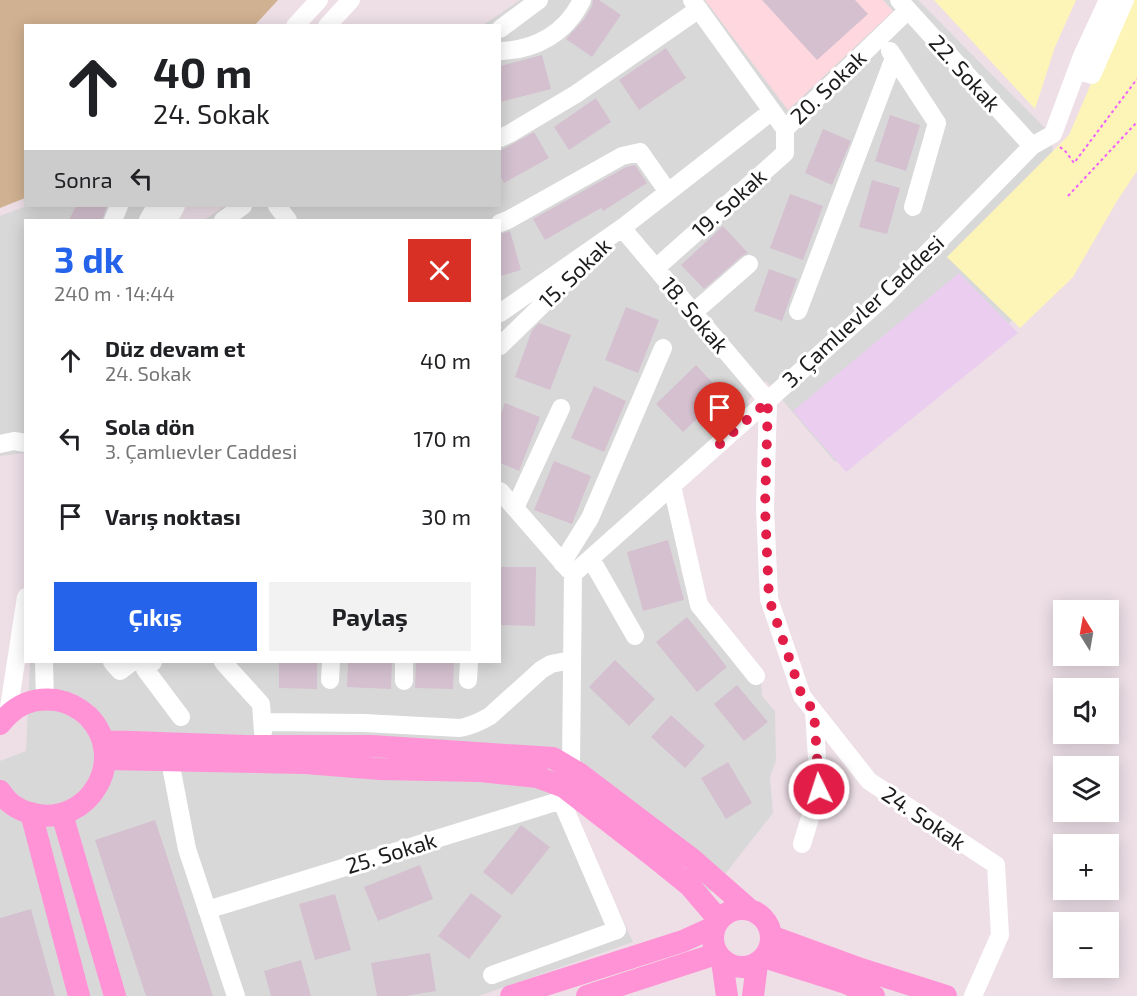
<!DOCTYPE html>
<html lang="tr">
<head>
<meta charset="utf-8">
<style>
  :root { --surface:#fff; --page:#f2f2f2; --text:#202124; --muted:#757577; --accent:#2563eb }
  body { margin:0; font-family:"Exo 2",sans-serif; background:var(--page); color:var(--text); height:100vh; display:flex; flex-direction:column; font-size:22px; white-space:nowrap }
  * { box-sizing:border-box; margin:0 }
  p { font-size:20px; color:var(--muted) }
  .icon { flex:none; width:33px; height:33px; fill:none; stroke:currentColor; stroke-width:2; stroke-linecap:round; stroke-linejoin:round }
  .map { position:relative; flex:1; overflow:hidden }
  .panel { position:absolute; left:24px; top:219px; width:477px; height:444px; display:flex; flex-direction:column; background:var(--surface); border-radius:0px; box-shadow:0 3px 15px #0003 }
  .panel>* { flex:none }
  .hud { position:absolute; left:24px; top:24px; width:477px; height:183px; border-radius:0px; box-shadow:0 3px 15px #0003; background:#fff; color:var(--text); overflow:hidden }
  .needle { width:39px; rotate:349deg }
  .fabs { position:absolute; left:1053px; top:600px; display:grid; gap:12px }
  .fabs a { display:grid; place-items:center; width:66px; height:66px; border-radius:0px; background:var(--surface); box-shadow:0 3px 15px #0003; font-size:30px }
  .pin { position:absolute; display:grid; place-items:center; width:51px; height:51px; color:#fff; margin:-62px -26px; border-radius:50% 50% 50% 0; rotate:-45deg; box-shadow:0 0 6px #0007 }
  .pin .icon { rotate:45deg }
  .me { position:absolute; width:66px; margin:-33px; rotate:356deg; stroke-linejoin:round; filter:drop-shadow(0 0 4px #0008) }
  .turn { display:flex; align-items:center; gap:21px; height:126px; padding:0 30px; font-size:27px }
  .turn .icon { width:78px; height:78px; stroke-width:2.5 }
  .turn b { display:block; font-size:42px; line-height:51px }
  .then { display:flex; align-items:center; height:57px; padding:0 30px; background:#0003; gap:12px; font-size:22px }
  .round { display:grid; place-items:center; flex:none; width:63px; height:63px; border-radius:0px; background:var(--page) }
  .summary { display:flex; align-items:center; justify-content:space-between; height:102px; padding:0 30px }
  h1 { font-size:36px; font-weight:700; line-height:45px; color:var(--accent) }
  .button { display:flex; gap:12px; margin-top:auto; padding:12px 30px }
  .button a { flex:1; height:69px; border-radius:0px; background:var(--accent); color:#fff; font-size:24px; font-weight:700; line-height:69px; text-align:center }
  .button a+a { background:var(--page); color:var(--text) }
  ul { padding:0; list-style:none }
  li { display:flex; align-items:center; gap:18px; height:78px; padding:0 30px }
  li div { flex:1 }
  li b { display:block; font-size:22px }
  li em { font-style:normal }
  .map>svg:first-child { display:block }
  .residential { fill:#d9d8d9 }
  .commercial { fill:#ebcdf0 }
  .education { fill:#ffd7df }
  .forest { fill:#d0b191 }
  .park { fill:#fdf5b7 }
  .building { fill:#d4c0cf }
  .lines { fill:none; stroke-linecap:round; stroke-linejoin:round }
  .path { stroke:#f15fff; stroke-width:2; stroke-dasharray:3 3; stroke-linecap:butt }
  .minor { stroke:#fff; stroke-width:18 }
  .major { stroke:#ff93d6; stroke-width:22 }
  .route { stroke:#e11d48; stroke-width:10; stroke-dasharray:0 18 }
  .labels { text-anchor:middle; stroke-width:6; stroke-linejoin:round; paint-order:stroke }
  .street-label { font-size:22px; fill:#1b1b1b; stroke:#fff }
</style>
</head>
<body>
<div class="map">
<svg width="1137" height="996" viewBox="0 0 1137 996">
  <rect width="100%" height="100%" fill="#eedfe7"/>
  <!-- residential -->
  <path class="residential" d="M520,0h398l134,135 5,150 -222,177 -69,-81 -19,21 3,3 -79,85 10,80 7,26 73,83 1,17 13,15 1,50 -6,16 3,36 -62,79 -148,-100 70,150 -154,54h-479v-235l26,-10 4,-89h470v-442h-296l21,-14h275v-180l-17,-1z
    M26,206h135l-5,14h-130l-1,233 -25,3v-240z"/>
  <!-- commercial -->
  <path class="commercial" d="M959,273l59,60 -172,139 -53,-61z"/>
  <!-- education -->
  <path class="education" d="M705,0h178l10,11 -105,99z"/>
  <!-- forest -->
  <path class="forest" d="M0,0h278l-23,25 -229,1 -1,172 -25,10z"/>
  <!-- park -->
  <path class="park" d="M934,0h142l-21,47 -20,62z
    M1127,0h10v171l-20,30 -44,76 -53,51 -73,-71 122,-122z"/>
  <!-- building -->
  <path class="building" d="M593,0h6l22,15 -29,42 -26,-18 18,-20 8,-13z
    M762,0h93l13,14 -51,46z
    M666,48l20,30 -47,32 -20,-30z
    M542,55l9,34 -51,13v-36z
    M596,98l15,24 -42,28 -15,-23z
    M890,115l30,10 -14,46 -31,-10z
    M823,129l28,12 -19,44 -27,-12z
    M534,132l15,26 -45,25 -4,-8v-24z
    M635,165l12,18 -44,28 -2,-3 -56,32 -12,-21 93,-52z
    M872,180l28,8 -13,46 -28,-7z
    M790,194l33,12 -20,54 -33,-12z
    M76,206h31l-5,14h-33z
    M723,226l25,27 -6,3 -38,33 -23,-24z
    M510,231l11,39 -21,6v-42z
    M769,269l28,10 -15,42 -28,-10z
    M626,307l33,13 -21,53 -33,-13z
    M539,323l32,12 -21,55 -35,-13 17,-47z
    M696,365l27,29 -40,38 -27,-28z
    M594,386l32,15 -22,51 -33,-14z
    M505,403l35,14 -21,54 -19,-8v-47z
    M554,461l37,15 -19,48 -38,-14z
    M668,540l16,60 -41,11 -16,-59z
    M500,567h36l-1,59 -35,-1z
    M687,617l40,50 -30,25 -41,-50z
    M615,660l40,39 -26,27 -40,-39z
    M279,662h38v27l-38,-1z
    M348,662h44l-1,27 -44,-2z
    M416,662h38l-1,27 -38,-1z
    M737,685l31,37 -24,19 -30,-37z
    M671,715l34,31 -20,22 -34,-31z
    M728,762l24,41 -26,16 -25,-41z
    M155,820l58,176h-67l-51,-156z
    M521,825l29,22 -38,48 -29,-23z
    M420,865l13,34 -55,22 -14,-34z
    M471,893l31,23 -33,43 -31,-23z
    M335,894l16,56 -36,10 -16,-56z
    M31,909l24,87h-55v-78z
    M430,953l6,38 -31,5h-28l-6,-33z
    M301,960l10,36h-40l-7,-25z"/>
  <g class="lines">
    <!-- path -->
    <path class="path" d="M1060,147l6,5 8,11 63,-84
      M1068,196l69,-74"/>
    <!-- minor -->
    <path class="minor" d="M692,0l93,129 123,-119
      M899,0l133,146
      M295,26l24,-26
      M327,26l24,-26
      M500,29l39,-29
      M500,51c36,-1 66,-18 82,-51
      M890,51l47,72 -24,84
      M1077,70l15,5 33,-75
      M500,138l9,-4 67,-40 123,-85
      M277,206l11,14
      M113,220l6,-14
      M148,220l8,-14
      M168,220l8,-14
      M223,220l20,-14
      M500,223l8,-3 114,-64 18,-4 28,40
      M622,228l146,173 -3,106 4,92 33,97 67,85 127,84 4,70 -27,61
      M656,268l129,-115v-24
      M798,311l96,-253
      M500,313l122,-85 150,-117
      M693,313l56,-49
      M500,346l81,-79
      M0,444l14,-3 12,2
      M672,486l27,119 57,71
      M500,491l69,79
      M515,508l46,-100
      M591,559l44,77
      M562,563l28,-45 73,-170
      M44,662l1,37
      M112,662l8,9 12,-9
      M153,662l-8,7 36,48
      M223,662l38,42 2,28
      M330,680l1,-18
      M468,680l1,-18
      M404,681v-19
      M8,714l18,-117
      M263,722l101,1 96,5c11,-2 20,-6 30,-12l51,-46 10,-6 20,-4
      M170,761l17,88 49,147
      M571,768l2,-194 312,-278 147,-150 21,-12 29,-78 26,-56
      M802,844l17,-55 -5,-78
      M207,910l368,-114
      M492,975l125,-45 -56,-130"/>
    <!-- major -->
    <path class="major" d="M0,724c15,-19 32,-27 56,-24 12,2 23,8 32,16 41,42 2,111 -55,98 -8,-2 -17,-6 -24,-12 -3,-3 -6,-7 -9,-11
      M103,741l143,5h126l181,12 27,16 112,85 58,51
      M106,759l199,4 75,6 100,2 57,6 27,10 89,69 37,30 29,34
      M31,813l48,183
      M62,814l53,182
      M713 938a29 29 0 1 1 58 0a29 29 0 1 1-58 0Z
      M771,936l90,33 85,27
      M764,957l82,26 28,13
      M722,961l5,35
      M511,996l172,-55 31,-14
      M587,996l129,-42
      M753,996l4,-32"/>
  </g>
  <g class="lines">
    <!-- route -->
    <path class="route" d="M720,444l48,-43 -3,106 4,92 33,97 12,15 5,78"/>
  </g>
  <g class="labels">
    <!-- street labels -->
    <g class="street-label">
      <text transform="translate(965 73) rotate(48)" y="8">22. Sokak</text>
      <text transform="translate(828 87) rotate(-44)" y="8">20. Sokak</text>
      <text transform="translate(729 203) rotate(-42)" y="8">19. Sokak</text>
      <text transform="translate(575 273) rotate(-44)" y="8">15. Sokak</text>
      <text transform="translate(863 311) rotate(-43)" y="8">3. Çamlıevler Caddesi</text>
      <text transform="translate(695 315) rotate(50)" y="8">18. Sokak</text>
      <text transform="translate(924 818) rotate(34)" y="8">24. Sokak</text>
      <text transform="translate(391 853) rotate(-17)" y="8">25. Sokak</text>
    </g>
  </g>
</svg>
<div class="fabs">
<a><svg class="needle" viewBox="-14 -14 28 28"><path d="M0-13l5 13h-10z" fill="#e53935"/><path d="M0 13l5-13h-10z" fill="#757577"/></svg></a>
<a><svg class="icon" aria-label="sound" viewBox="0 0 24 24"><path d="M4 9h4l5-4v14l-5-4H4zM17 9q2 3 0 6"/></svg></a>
<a><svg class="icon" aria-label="layers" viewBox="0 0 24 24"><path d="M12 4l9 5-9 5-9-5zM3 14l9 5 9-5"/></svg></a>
<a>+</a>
<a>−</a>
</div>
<div class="pin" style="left:720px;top:444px;background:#d93025"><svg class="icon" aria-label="arrive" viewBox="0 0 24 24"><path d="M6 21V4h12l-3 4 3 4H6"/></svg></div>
<svg class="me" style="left:819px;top:789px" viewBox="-20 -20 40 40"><circle r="17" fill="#e11d48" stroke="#fff" stroke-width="3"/><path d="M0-11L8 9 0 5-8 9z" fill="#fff"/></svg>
<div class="hud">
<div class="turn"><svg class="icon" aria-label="ahead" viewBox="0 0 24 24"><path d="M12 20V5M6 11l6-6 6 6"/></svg><div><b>40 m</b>24. Sokak</div></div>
<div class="then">Sonra<svg class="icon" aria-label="left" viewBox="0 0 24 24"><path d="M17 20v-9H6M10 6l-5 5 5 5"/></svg></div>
</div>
<section class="panel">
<div class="summary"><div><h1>3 dk</h1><p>240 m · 14:44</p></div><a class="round" style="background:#d93025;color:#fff"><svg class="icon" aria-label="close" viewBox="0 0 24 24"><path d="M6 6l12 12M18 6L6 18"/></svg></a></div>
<ul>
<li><svg class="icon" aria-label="ahead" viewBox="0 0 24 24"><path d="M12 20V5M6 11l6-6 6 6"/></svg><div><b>Düz devam et</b><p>24. Sokak</p></div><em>40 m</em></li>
<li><svg class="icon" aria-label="left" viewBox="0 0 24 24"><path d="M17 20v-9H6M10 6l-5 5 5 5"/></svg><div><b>Sola dön</b><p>3. Çamlıevler Caddesi</p></div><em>170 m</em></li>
<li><svg class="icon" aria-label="arrive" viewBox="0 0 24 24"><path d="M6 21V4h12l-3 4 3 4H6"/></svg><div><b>Varış noktası</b></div><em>30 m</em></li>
</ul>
<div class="button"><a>Çıkış</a><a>Paylaş</a></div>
</section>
</div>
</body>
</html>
